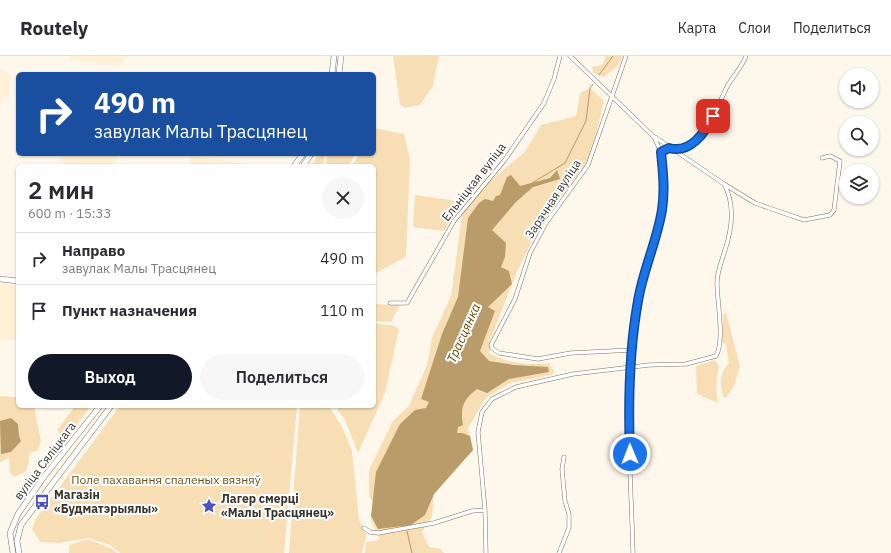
<!DOCTYPE html>
<html lang="ru">
<head>
<meta charset="utf-8">
<style>
  :root { --surface:#fff; --page:#f7f7f7; --text:#2b2b33; --muted:#7c7c81; --line:#e1e1e2; --accent:#111827 }
  body { margin:0; font-family:"IBM Plex Sans",sans-serif; background:var(--page); color:var(--text); height:100vh; display:flex; flex-direction:column; font-size:15px; white-space:nowrap }
  * { box-sizing:border-box; margin:0 }
  p { font-size:13px; color:var(--muted) }
  .icon { flex:none; width:22px; height:22px; fill:none; stroke:currentColor; stroke-width:2; stroke-linecap:round; stroke-linejoin:round }
  .map { position:relative; flex:1; overflow:hidden }
  .panel { position:absolute; left:16px; top:108px; width:360px; height:244px; display:flex; flex-direction:column; background:var(--surface); border-radius:6px; box-shadow:0 1px 3px #0004 }
  .panel>* { flex:none }
  .top-card { position:absolute; left:16px; top:16px; width:360px; height:84px; border-radius:6px; box-shadow:0 1px 3px #0004; background:#1a4fa0; color:#fff; overflow:hidden }
  .fabs { position:absolute; left:839px; top:12px; display:grid; gap:8px }
  .fabs a { display:grid; place-items:center; width:40px; height:40px; border-radius:50%; background:var(--surface); box-shadow:0 1px 3px #0004; font-size:20px }
  .pin { position:absolute; display:grid; place-items:center; width:34px; height:34px; color:#fff; margin:-17px; border-radius:8px; box-shadow:0 2px 6px #0006 }
  .me { position:absolute; width:44px; margin:-22px; rotate:359deg; stroke-linejoin:round; filter:drop-shadow(0 0 3px #0008) }
  .turn { display:flex; align-items:center; gap:14px; height:84px; padding:0 12px; font-size:18px }
  .turn .icon { width:52px; height:52px; stroke-width:2.5 }
  .turn b { display:block; font-size:28px; line-height:34px }
  .round { display:grid; place-items:center; flex:none; width:42px; height:42px; border-radius:21px; background:var(--page) }
  .headline { display:flex; align-items:center; justify-content:space-between; height:68px; padding:0 12px }
  h1 { font-size:24px; font-weight:600; line-height:30px }
  .cta { display:flex; gap:8px; margin-top:auto; padding:8px 12px }
  .cta a { flex:1; height:46px; border-radius:24px; background:var(--accent); color:#fff; font-size:16px; font-weight:600; line-height:46px; text-align:center }
  .cta a+a { background:var(--page); color:var(--text) }
  ul { padding:0; list-style:none }
  li { display:flex; align-items:center; gap:12px; height:52px; padding:0 12px; border-top:1px solid var(--line) }
  li div { flex:1 }
  li b { display:block; font-size:15px }
  li em { font-style:normal }
  header { display:flex; align-items:center; gap:24px; box-sizing:border-box; height:56px; padding:0 20px; background:var(--surface); border-bottom:1px solid var(--line) }
  header strong { font-size:19px }
  nav { display:flex; gap:22px; margin-inline-start:auto; font-size:14px }
  .map>svg:first-child { display:block }
  .built { fill:#fff0d6 }
  .green { fill:#f7deb4 }
  .water { fill:#b99c6a }
  .lines { fill:none; stroke-linecap:round; stroke-linejoin:round }
  .stream { stroke:#b99c6a; stroke-width:1 }
  .street-casing { stroke:#7d7362; stroke-width:4.5 }
  .secondary-casing { stroke:#7d7362; stroke-width:6 }
  .street { stroke:#fff; stroke-width:3.5 }
  .secondary { stroke:#fff; stroke-width:5 }
  .route-casing { stroke:#114b97; stroke-width:10 }
  .route { stroke:#1a73e8; stroke-width:7 }
  .labels { text-anchor:middle; stroke-width:4; stroke-linejoin:round; paint-order:stroke }
  .street-label { font-size:12px; fill:#38342c; stroke:#fff }
  .park-label { font-size:12px; fill:#705215; stroke:#fff }
  .poi-label { font-size:12px; font-weight:bold; fill:#38342c; stroke:#fff; text-anchor:start }
  .water-label { font-size:13px; font-style:italic; fill:#6a4d0e; stroke:#fff }
</style>
</head>
<body>
<header>
<strong>Routely</strong>
<nav><a>Карта</a><a>Слои</a><a>Поделиться</a></nav>
</header>
<div class="map">
<svg width="891" height="497" viewBox="0 0 891 497">
  <rect width="100%" height="100%" fill="#fef8ec"/>
  <!-- built -->
  <path class="built" d="M71,0h57l-9,10 -48,-7z
    M0,12l11,8 -3,21h-6l-2,13z
    M62,98h55l-1,12h-55z
    M191,100l51,7 4,3h-56z
    M0,228l18,2v55l-18,-3z"/>
  <!-- green -->
  <path class="green" d="M393,0h46l-6,30 -13,19 -16,3 -4,-4z
    M606,0h17l-5,10 -15,11 -10,-5 -1,-5 10,-2z
    M590,32l14,13 -12,49 -6,14 -49,66 -21,44 -26,67 -1,12c16,10 42,13 60,10l6,9 -4,3 -41,8 -24,15 -18,30 5,22 -39,44 -2,23 -10,15 7,15 12,2 3,4h-79l1,-11 14,-2 -9,-20 2,-18 -4,-5v-27l24,-49 16,-15 18,-41 5,-27 19,-42 11,-81 17,-25 46,-38 16,-27 35,-9 4,-23z
    M374,72l30,6 6,25 -4,98 -32,17v-108h-22l7,-12h15z
    M319,98h6l-2,12h-12z
    M327,98h28l-6,12h-23z
    M415,139h1l48,7 -20,29 -31,-4z
    M374,248l26,1 -9,17 -17,-1z
    M726,257l14,53 -6,20 -8,12 -3,-1c-3,-13 -4,-23 6,-34l-3,-18 -4,-3 1,-28z
    M374,268l18,1 7,4 -14,64 -27,60 -13,-33 -10,-14h39z
    M715,304l4,6 -3,21 2,16 -21,-9 -1,-28z
    M0,340l18,1v9h16l7,35 -4,10 -8,2v9l-3,9 -11,6 -5,-4 -1,-15 -9,4z
    M75,350h16l-26,33 -8,-9z
    M120,350h177l-13,147h-164l-10,-8 -22,-7 -29,5 -18,-1 -9,-12 3,-10z
    M300,350h29l13,21 10,24 7,69 8,14 -5,19h-73z
    M88,483l24,10 5,4h-48v-8z"/>
  <!-- water -->
  <path class="water" d="M557,114l3,9 -27,8 -17,15 -24,28 14,13 -1,14 -4,10 8,4 3,13 -24,23 7,4 -15,40 9,10 25,4 34,2 1,5 -40,7 -22,14 -10,-4c-14,11 -17,18 -14,36l-5,2 -1,6h5l8,3 3,14 -39,44 -9,21 -14,10 -33,4 -7,-13 5,-44 24,-48 15,-14 11,-2 3,-6 -8,-3 21,-65 16,-37 10,-79 11,-15 6,-4 8,2 3,-5 4,-1 7,-18 4,-2 9,11 30,-8z
    M11,362l7,6 1,12 2,5 -10,11 -10,2 -1,-33z"/>
  <g class="lines">
    <!-- stream -->
    <path class="stream" d="M599,19l14,-19
      M532,127l33,-20 21,-42 4,-33 3,-4
      M407,475l5,22"/>
    <!-- street casing -->
    <g class="street-casing">
      <path id="street" d="M570,0l84,81c25,46 -3,106 -14,153 -19,81 -9,179 -7,263
        M626,0l-38,109 -42,58 -16,30 -15,46 -24,46 1,3 7,5 39,6 33,-6 61,-3
        M655,81l69,47 31,19 14,5 35,12 26,-5 4,-5 6,-49 -10,-5 -8,2
        M676,94c32,-10 38,-38 52,-65 6,-10 14,-18 18,-29
        M390,247h17l47,-82 50,-60 40,-58 10,-24 6,-23
        M364,472l6,4 8,1 56,-10 38,-12 13,-1
        M486,497l-1,-43 -7,-78 4,-20 10,-13 24,-12 57,-13 76,-9 37,-1 30,-8c9,-15 1,-55 1,-73 0,-12 5,-22 8,-33 7,-21 10,-46 -1,-66
        M559,497l10,-25v-14l-4,-13 -3,-32 2,-12"/>
    </g>
    <!-- secondary casing -->
    <g class="secondary-casing">
      <path id="secondary" d="M332,18l2,-18
        M339,18l2,-18
        M294,110l9,-12
        M303,110l8,-12
        M0,223l18,2
        M13,497l-3,-20 8,-19 25,-36 57,-72
        M19,497l-2,-12 4,-16 90,-119"/>
    </g>
    <!-- street -->
    <use href="#street" class="street"/>
    <!-- secondary -->
    <use href="#secondary" class="secondary"/>
  </g>
  <g class="lines">
    <!-- route casing -->
    <g class="route-casing">
      <path id="route" d="M630,398c-2,-51 -1,-103 8,-153 5,-31 19,-60 24,-91 3,-20 1,-38 -1,-58l8,-4c21,6 36,-15 44,-32"/>
    </g>
    <!-- route -->
    <use href="#route" class="route"/>
  </g>
  <!-- icons -->
  <defs>
    <g id="bus-bare" transform="scale(1.2)"><path d="M-5-6H5V4H4V6H2V4H-2V6H-4V4H-5ZM-3.5-4V0h7V-4ZM-3.5 1.2v1.5H-2V1.2ZM2 1.2v1.5H3.5V1.2Z" fill="#4c4fc5" stroke="#fff" stroke-width="2.5" paint-order="stroke"/></g>
    <g id="sight-bare" transform="scale(1.2)"><path d="M0-6L1.8-2.2L6-1.7L2.9 1.2L3.7 5.4L0 3.3L-3.7 5.4L-2.9 1.2L-6-1.7L-1.8-2.2Z" fill="#4c4fc5" stroke="#fff" stroke-width="2.5" paint-order="stroke"/></g>
  </defs>
  <g fill-rule="evenodd">
    <use href="#bus-bare" x="42" y="446"/>
    <use href="#sight-bare" x="209" y="450"/>
  </g>
  <g class="labels">
    <!-- street labels -->
    <g class="street-label">
      <text transform="translate(474 126) rotate(-52)" y="4">Ельніцкая вуліца</text>
      <text transform="translate(553 143) rotate(-57)" y="4">Зарэчная вуліца</text>
      <text transform="translate(45 405) rotate(-53)" y="4">вуліца Сяліцкага</text>
    </g>
    <!-- park labels -->
    <g class="park-label">
      <text x="166" y="428">Поле пахавання спаленых вязняў</text>
    </g>
    <!-- poi labels -->
    <g class="poi-label">
      <text x="54" y="443">Магазін<tspan x="54" dy="14">«Будматэрыялы»</tspan></text>
      <text x="221" y="447">Лагер смерці<tspan x="221" dy="14">«Малы Трасцянец»</tspan></text>
    </g>
    <!-- water labels -->
    <g class="water-label">
      <text transform="translate(463 277) rotate(-66)" y="5">Трасцянка</text>
    </g>
  </g>
</svg>
<div class="fabs">
<a><svg class="icon" aria-label="sound" viewBox="0 0 24 24"><path d="M4 9h4l5-4v14l-5-4H4zM17 9q2 3 0 6"/></svg></a>
<a><svg class="icon" aria-label="search" viewBox="0 0 24 24"><circle cx="10" cy="10" r="6"/><path d="M15 15l6 6"/></svg></a>
<a><svg class="icon" aria-label="layers" viewBox="0 0 24 24"><path d="M12 4l9 5-9 5-9-5zM3 14l9 5 9-5"/></svg></a>
</div>
<div class="pin" style="left:713px;top:60px;background:#d93025"><svg class="icon" aria-label="arrive" viewBox="0 0 24 24"><path d="M6 21V4h12l-3 4 3 4H6"/></svg></div>
<svg class="me" style="left:630px;top:398px" viewBox="-20 -20 40 40"><circle r="17" fill="#1a73e8" stroke="#fff" stroke-width="3"/><path d="M0-11L8 9 0 5-8 9z" fill="#fff"/></svg>
<div class="top-card">
<div class="turn"><svg class="icon" aria-label="right" viewBox="0 0 24 24"><path d="M7 20v-9h11M14 6l5 5-5 5"/></svg><div><b>490 m</b>завулак Малы Трасцянец</div></div>
</div>
<section class="panel">
<div class="headline"><div><h1>2 мин</h1><p>600 m · 15:33</p></div><a class="round"><svg class="icon" aria-label="close" viewBox="0 0 24 24"><path d="M6 6l12 12M18 6L6 18"/></svg></a></div>
<ul>
<li><svg class="icon" aria-label="right" viewBox="0 0 24 24"><path d="M7 20v-9h11M14 6l5 5-5 5"/></svg><div><b>Направо</b><p>завулак Малы Трасцянец</p></div><em>490 m</em></li>
<li><svg class="icon" aria-label="arrive" viewBox="0 0 24 24"><path d="M6 21V4h12l-3 4 3 4H6"/></svg><div><b>Пункт назначения</b></div><em>110 m</em></li>
</ul>
<div class="cta"><a>Выход</a><a>Поделиться</a></div>
</section>
</div>
</body>
</html>
